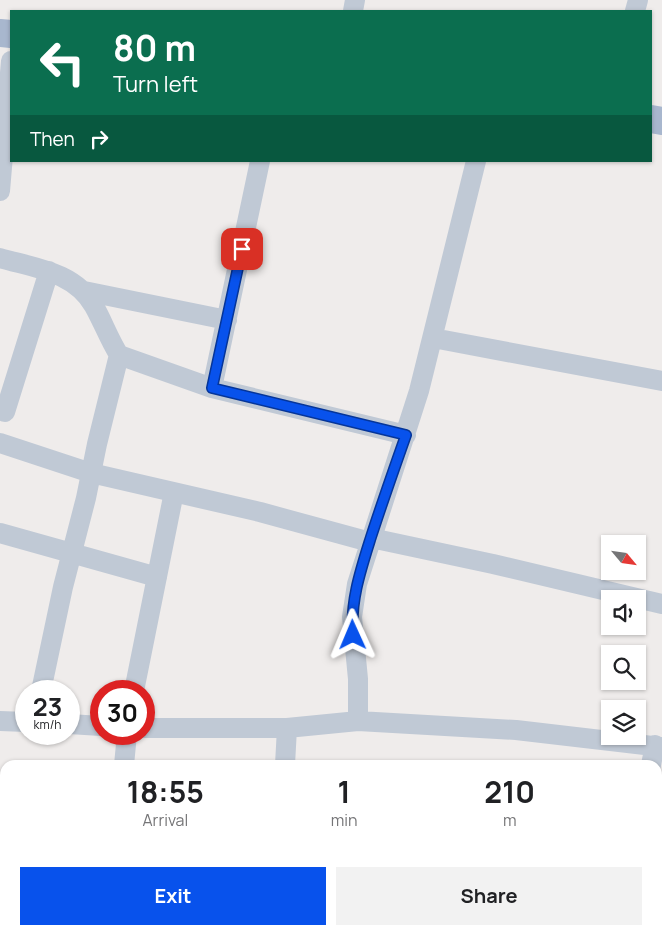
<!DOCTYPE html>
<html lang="en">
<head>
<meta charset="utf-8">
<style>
  :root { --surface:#fff; --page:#f2f2f2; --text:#202124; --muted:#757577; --accent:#0852ec }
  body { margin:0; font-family:Manrope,sans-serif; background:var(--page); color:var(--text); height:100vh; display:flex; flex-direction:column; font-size:19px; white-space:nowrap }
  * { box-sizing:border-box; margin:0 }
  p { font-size:16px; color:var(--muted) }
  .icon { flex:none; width:28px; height:28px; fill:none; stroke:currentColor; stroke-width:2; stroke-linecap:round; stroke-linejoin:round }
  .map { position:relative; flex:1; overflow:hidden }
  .side { position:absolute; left:0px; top:760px; width:662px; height:175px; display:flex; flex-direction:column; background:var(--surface); border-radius:15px 15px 0 0; box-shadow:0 1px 4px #0004 }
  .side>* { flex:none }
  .hud { position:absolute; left:10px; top:10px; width:642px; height:152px; border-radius:0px; box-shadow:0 1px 4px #0004; background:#0b6e4f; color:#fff; overflow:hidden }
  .needle { width:32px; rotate:119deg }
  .tools { position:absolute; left:601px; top:535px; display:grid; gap:10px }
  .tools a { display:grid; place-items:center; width:45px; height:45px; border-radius:0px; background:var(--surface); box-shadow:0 1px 4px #0004; font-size:25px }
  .speed { position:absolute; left:15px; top:680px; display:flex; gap:10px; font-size:25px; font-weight:700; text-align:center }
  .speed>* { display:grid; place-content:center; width:65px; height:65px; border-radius:50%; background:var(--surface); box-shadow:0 1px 4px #0004; line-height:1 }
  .speed small { font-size:12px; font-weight:400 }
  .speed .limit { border:8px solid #d22; background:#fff; color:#111 }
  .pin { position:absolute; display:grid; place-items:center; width:42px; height:42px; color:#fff; margin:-21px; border-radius:10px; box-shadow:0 2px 8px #0006 }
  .me { position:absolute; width:55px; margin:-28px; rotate:359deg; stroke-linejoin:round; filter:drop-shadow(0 0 4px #0008) }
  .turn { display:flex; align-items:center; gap:18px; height:105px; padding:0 20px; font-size:22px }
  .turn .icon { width:65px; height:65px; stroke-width:2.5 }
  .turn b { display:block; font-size:35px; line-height:42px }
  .then { display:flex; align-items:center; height:48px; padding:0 20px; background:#0003; gap:10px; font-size:19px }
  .eta { display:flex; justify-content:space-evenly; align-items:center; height:85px; text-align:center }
  .eta b { font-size:30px; font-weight:700; line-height:35px }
  .button { display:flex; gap:10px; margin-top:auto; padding:10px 20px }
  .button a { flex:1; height:58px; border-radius:0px; background:var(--accent); color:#fff; font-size:20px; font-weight:700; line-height:58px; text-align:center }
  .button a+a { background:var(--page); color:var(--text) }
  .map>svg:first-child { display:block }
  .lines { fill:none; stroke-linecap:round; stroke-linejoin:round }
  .minor { stroke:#c0c9d5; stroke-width:20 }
  .primary { stroke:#a8b7ce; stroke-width:28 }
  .route-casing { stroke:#053599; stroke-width:12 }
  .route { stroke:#0852ec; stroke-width:9 }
</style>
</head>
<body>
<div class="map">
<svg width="662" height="935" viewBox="0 0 662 935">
  <rect width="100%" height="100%" fill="#efeceb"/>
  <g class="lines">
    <!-- minor -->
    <path class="minor" d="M353,11l2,-11
      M635,11l3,-11
      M0,191l11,-130
      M0,258c35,10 75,14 94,48 9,16 15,33 25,49l93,33 194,47
      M84,291l143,29
      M433,338l229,43
      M212,388l48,-227
      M5,412l44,-141
      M0,443l91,30 169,39 110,30
      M0,533l157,44
      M371,538l122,26 169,40
      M41,691l22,-104 23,-89 11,-54 22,-89
      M134,691l40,-199
      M0,721l26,1
      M358,721v-42l-6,-62 5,-33 62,-193 57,-230
      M69,724l32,2
      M144,728h143l71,-7 158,9 146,17
      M124,765l3,-31
      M285,765l2,-37
      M651,765l4,-20
      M0,903l5,1
      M143,930l27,5
      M99,935l1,-5
      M274,935v-5
      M531,935l2,-5
      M602,935l1,-2 10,2"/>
    <!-- primary -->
    <path class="primary" d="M0,33l11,1
      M651,119l11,2"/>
  </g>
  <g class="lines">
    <!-- route casing -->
    <g class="route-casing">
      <path id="route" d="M242,249l-30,139 194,47c-12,34 -24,68 -35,102 -10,32 -21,64 -18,98"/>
    </g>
    <!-- route -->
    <use href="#route" class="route"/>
  </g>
</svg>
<div class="tools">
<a><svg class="needle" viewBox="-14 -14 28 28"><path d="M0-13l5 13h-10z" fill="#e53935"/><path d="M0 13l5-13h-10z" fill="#757577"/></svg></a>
<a><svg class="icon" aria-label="sound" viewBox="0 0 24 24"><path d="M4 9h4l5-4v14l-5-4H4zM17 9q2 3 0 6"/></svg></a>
<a><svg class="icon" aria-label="search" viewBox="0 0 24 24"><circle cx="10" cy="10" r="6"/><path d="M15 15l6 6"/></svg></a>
<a><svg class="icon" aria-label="layers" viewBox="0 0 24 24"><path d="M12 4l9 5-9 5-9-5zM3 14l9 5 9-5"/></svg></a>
</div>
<div class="speed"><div>23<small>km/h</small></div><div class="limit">30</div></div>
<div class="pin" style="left:242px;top:249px;background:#d93025"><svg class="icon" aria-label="arrive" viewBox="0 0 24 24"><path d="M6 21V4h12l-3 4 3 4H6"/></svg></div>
<svg class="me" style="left:353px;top:635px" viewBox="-20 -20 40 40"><path d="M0-17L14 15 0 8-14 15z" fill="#0852ec" stroke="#fff" stroke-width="4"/></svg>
<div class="hud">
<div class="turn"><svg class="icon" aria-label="left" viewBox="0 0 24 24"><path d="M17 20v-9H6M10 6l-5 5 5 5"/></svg><div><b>80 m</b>Turn left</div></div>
<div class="then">Then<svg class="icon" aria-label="right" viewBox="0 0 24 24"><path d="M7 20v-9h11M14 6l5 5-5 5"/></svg></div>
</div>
<section class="side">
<div class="eta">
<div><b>18:55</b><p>Arrival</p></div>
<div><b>1</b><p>min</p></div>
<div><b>210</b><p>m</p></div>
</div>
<div class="button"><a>Exit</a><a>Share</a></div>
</section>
</div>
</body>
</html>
